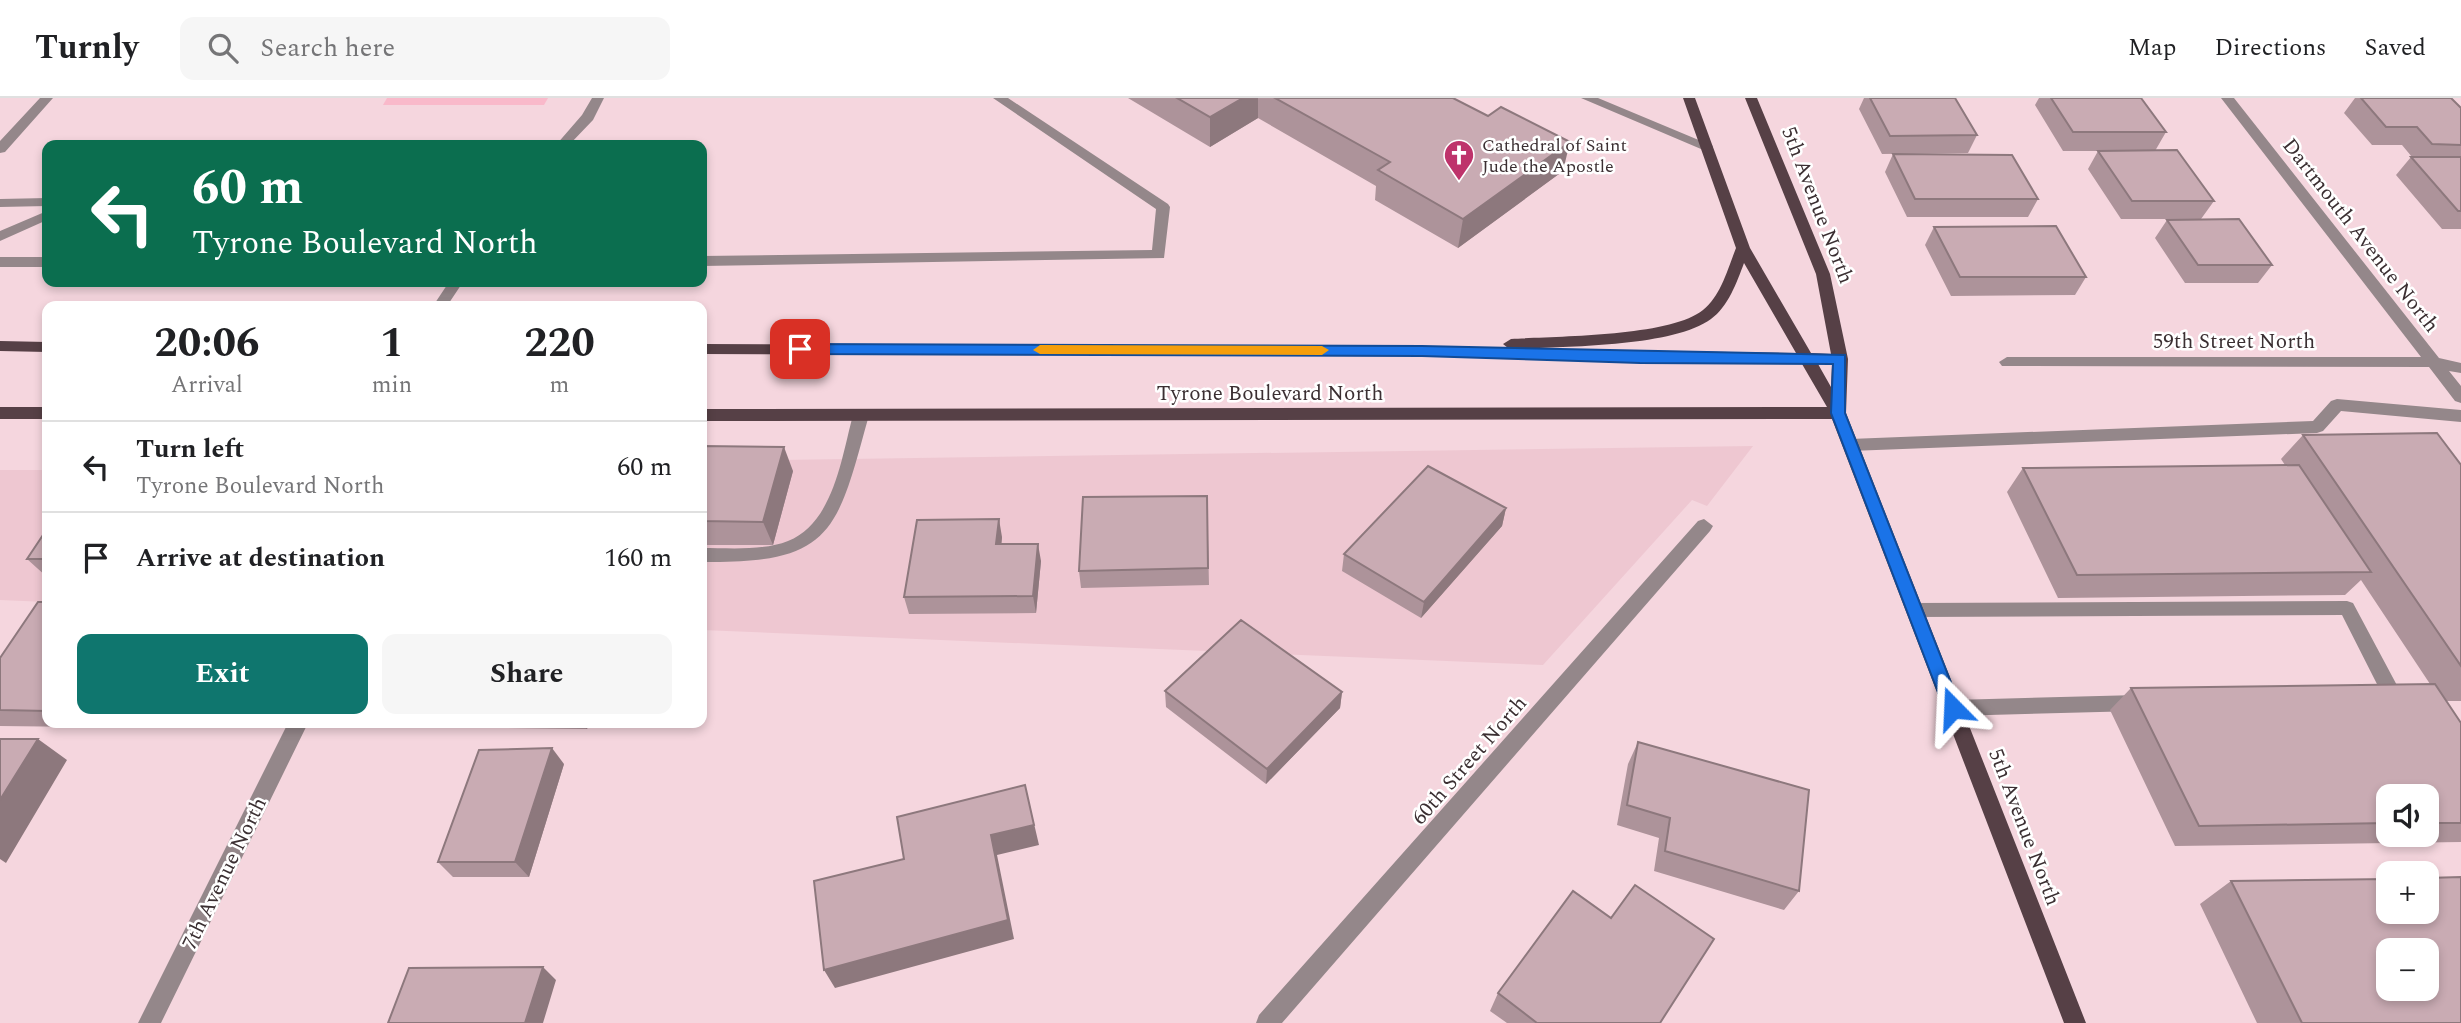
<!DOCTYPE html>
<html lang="en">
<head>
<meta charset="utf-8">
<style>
  :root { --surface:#fff; --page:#f6f6f6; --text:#202124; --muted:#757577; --line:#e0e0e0; --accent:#0f766e }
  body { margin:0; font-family:Spectral,serif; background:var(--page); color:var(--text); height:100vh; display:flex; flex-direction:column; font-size:26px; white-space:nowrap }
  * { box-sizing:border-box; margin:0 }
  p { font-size:23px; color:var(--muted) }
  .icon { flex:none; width:38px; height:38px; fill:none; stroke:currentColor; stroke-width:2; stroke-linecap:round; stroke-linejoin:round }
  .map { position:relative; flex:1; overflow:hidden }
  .side { position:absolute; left:42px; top:203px; width:665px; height:427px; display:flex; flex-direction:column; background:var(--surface); border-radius:14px; box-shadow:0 4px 10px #0003 }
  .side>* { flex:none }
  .top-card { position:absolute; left:42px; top:42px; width:665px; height:147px; border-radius:14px; box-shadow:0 4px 10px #0003; background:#0b6e4f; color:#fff; overflow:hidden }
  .tools { position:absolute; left:2376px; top:686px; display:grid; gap:14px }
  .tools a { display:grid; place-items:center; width:63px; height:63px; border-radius:14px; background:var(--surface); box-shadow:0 4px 10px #0003; font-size:35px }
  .pin { position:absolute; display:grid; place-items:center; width:60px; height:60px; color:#fff; margin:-30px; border-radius:14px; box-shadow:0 4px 10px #0006 }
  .me { position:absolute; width:77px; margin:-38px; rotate:339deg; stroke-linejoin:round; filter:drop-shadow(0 0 5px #0008) }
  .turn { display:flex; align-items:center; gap:24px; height:147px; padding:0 35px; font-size:32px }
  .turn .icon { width:91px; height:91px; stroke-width:2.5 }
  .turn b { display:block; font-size:49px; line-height:60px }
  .eta { display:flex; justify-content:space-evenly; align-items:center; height:119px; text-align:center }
  .eta b { font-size:42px; font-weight:700; line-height:49px }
  .action { display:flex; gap:14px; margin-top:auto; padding:14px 35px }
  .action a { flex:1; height:80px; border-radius:14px; background:var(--accent); color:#fff; font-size:28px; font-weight:700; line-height:80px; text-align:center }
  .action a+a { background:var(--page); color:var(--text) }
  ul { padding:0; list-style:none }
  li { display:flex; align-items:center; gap:21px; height:91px; padding:0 35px; border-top:2px solid var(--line) }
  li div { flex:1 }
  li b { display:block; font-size:26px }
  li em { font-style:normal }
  header { display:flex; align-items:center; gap:42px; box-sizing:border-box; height:98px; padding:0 35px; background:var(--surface); border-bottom:2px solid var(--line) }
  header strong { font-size:33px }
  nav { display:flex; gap:38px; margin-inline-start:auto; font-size:24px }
  .search { width:490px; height:63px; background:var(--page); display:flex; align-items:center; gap:18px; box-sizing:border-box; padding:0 24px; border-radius:14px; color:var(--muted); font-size:26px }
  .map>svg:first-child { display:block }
  .built { fill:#eec7d1 }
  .green { fill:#f9b9ca }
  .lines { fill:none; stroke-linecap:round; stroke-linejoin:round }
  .minor { fill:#94878a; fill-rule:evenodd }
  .major { fill:#564046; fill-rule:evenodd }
  .wall { fill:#ad939a; fill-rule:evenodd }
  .shaded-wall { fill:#8d787d }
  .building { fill:#c9abb3; stroke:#8d787d; stroke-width:2; fill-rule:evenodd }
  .route { fill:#1a73e8; stroke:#114b97; stroke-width:2 }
  .slow { fill:#f59e0b }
  .labels { text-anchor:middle; stroke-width:5; stroke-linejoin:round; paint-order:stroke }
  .far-poi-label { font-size:18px; fill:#3b2f32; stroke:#fff; text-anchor:start }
  .street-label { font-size:21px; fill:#3b2f32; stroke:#fff }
</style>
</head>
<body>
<header>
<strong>Turnly</strong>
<div class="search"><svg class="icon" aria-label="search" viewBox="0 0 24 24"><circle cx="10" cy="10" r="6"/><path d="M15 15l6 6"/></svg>Search here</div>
<nav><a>Map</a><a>Directions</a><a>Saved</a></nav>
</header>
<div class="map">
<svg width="2461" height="925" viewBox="0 0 2461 925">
  <rect width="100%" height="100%" fill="#f5d6de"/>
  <!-- built -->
  <path class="built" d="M1753,348l-46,60 -15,-6 -149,165 -841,-35v-169z
    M0,372h47v132l-47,-2z"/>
  <!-- green -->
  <path class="green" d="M387,0h161l-4,7h-161z"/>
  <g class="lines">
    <!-- minor -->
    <path class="minor" d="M40,0h13l-48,54 -5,1v-12z
      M592,0h12l-11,22 -24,25h-13l26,-30z
      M993,0h15l160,106 2,3 -6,51 -462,8v-10l450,-6 4,-41z
      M1581,0h17l115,48 -2,3h-10z
      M2221,0h13l205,260 22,5v10l-12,-2 12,15v17l-6,-2 -26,-34 -427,-1 -3,-4 8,-5h414z
      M47,100v8l-47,1v-8z
      M47,113v9l-47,21v-10z
      M0,159h47v10h-47z
      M449,184h14l-16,24h-14z
      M2337,301l124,11v12l-120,-11 -18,20 -6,2 -467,18 -8,-6 8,-6 463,-18 18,-20z
      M861,311l8,6c-32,116 -35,149 -167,147v-14c27,0 61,3 86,-7 46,-18 54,-86 65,-126z
      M1704,421l9,7 -3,5 -428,492h-26l3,-8 439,-494z
      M2347,503l6,2 47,88 2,6 -2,6 -7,2 -17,-2 -2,-6 6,-7 -38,-75 -427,2 -6,-2 -3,-5 3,-5 6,-2z
      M2138,597l7,2 2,6 -2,6 -7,2 -185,5 -7,-2 -2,-6 2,-6 7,-2z
      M288,625h20l-147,300h-23z"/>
    <!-- major -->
    <path class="major" d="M1683,0h12l55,150 61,105 20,1 -15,-80 -71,-176h12l73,176 18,85 -2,54 240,610h-22l-232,-604 -1130,2v-12l1125,-2 -25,-43 -162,-1 -218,-7 -720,-2v-10l720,2 86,2 -5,-4 8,-5c44,-3 159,-2 192,-29 18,-14 25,-42 33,-62zM1744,165l52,90 -276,-4c49,-3 152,-2 191,-30 17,-12 26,-37 33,-56zM1818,266h14l-1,23z
      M0,243l47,1v10l-47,-1z
      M0,309h47v12h-47z"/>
  </g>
  <!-- wall -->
  <path class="wall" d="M1128,0h325l110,73 -105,77 -83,-48 1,-14 -118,-68 -48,29z
    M1864,0h91l22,37 -9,18 -86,1 -23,-45z
    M2039,0h102l25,34 -11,19h-92l-28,-46z
    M2355,0h96l10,10v121h-19l-46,-54 15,-18h1l-10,-12h-30l-28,-32z
    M2098,53l116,50 -13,18h-80l-33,-50z
    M1893,56l145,45 -10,18h-121l-22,-45z
    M2167,122l105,45 -14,18h-73l-30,-45z
    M1934,129l152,50 -11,18 -124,1 -26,-51z
    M2303,337l158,30v236h-15l15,22v119l-286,4 -65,-136 21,-22 299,-4 -69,-104 -16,15 -287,3 -51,-106 16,-24 262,-3 -4,-6zM2389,698h38v39h-38z
    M702,348l91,25 -20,74h-71z
    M1207,398l2,89 -128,3 -2,-17z
    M1506,410l-4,18 -81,92 -79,-47 2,-17z
    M47,431v48l-20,-18z
    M1002,439l-1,7 40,17 -5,52 -127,1 -5,-17z
    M47,504v121h42l-3,4 -86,-1v-68z
    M1165,593l177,1 -2,16 -74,76 -100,-77z
    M497,625h92l-2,6 -86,-1z
    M1638,644l161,149 -15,19 -130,-39 5,-33 -42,-13 11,-61z
    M564,666l-35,113h-76l-15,-15z
    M2231,783l230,142h-204l-57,-119z
    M1498,895l162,30h-153l-17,-12z"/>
  <!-- shaded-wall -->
  <path class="shaded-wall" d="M1243,0h15v20l-48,29v-30z
    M1570,44l-7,29 -105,77 5,-29z
    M784,349l9,24 -20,74 -10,-23z
    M1506,410l-4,18 -81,92 3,-16z
    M999,421l3,18 -2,24 -4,-17z
    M1038,446l3,17 -5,52 -3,-17z
    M1342,594l-2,16 -74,76 1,-15z
    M80,625h9l-3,4z
    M583,625h6l-2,6z
    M38,641l29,21 -61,103 -6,-4v-59z
    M552,650l12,16 -35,113 -14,-15z
    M1025,687l14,60 -42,10 17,84 -179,49 -11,-18 167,-135z
    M543,869l13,13 -13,43h-18z"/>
  <!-- building -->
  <path class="building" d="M1177,0h66l-33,19z
    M1275,0h178l35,18 13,-9 69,35 -107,77 -85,-49 12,-8z
    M1870,0h85l22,37 -87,1z
    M2051,0h90l25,34h-93z
    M2361,0h90l10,10v37l-29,-1 -15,-17h-31z
    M2177,52l37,51h-82l-34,-50z
    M1893,56l119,1 26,44h-123z
    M2411,59h50v54h-3z
    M2239,121l33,46h-74l-31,-45z
    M2056,128l30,51h-126l-26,-50z
    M2437,335l24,32v201l-158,-231z
    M702,348l82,1 -21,75 -61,-1z
    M2299,367l72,107 -294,3 -54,-107z
    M1428,368l78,42 -82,94 -80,-48z
    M1207,398l1,72 -129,3 4,-74z
    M999,421l-3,25h42l-5,52 -129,1 13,-77z
    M47,431v30h-20z
    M38,504h9v109l-47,-1v-52z
    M1241,522l101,72 -75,77 -102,-78z
    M2435,586l26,39v100h-34v-27h-38v27l-190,3 -68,-138z
    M0,641h38l-38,61z
    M1638,644l171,48 -10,101 -134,-40 5,-33 -43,-13z
    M552,650l-37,114h-77l41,-112z
    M1025,687l9,40 -43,10 17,85 -184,50 -10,-89 90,-22 -7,-42z
    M2461,779v146h-159l-71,-142 158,-2v33h38v-34zM2389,852h38v39h-38z
    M1635,787l79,54 -54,84h-123l-39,-30 75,-102 38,27z
    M543,869l-18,56h-137l21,-55z"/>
  <!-- route -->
  <path class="route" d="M800,246l622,2 423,9v58l116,295 -8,7 -9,-7 -113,-295 2,-49 -193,-1 -218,-7 -622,-2 -7,-5z"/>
  <!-- slow -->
  <path class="slow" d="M1040,247l282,1 7,4 -7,5 -282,-1 -7,-4z"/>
  <!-- icons -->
  <defs>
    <g id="church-pin" transform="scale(1.575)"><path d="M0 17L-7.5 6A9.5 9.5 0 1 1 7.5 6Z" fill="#be336b" stroke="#fff"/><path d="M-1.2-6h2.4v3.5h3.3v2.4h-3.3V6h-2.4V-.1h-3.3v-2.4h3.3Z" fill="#fff"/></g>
  </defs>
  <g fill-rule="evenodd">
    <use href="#church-pin" x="1459" y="57"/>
  </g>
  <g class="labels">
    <!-- far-poi labels -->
    <g class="far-poi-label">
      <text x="1482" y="53">Cathedral of Saint<tspan x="1482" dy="21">Jude the Apostle</tspan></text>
    </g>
    <!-- street labels -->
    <g class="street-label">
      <text transform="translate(1818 107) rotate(69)" y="7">5th Avenue North</text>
      <text transform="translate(2361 137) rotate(52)" y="7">Dartmouth Avenue North</text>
      <text x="2234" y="250">59th Street North</text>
      <text x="1270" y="302">Tyrone Boulevard North</text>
      <text transform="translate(1469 662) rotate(-49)" y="7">60th Street North</text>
      <text transform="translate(2025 729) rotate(69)" y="7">5th Avenue North</text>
      <text transform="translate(224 775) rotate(-64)" y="7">7th Avenue North</text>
    </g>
  </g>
</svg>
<div class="tools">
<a><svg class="icon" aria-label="sound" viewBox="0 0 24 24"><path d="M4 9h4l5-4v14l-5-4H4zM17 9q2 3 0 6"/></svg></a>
<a>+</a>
<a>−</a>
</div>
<div class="pin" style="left:800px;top:251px;background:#d93025"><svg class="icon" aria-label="arrive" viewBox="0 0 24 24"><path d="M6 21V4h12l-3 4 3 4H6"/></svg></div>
<svg class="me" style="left:1953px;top:610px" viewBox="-20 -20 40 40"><path d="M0-17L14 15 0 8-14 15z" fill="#1a73e8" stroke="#fff" stroke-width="4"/></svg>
<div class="top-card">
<div class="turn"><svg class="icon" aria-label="left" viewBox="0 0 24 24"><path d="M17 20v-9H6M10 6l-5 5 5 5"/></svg><div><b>60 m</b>Tyrone Boulevard North</div></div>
</div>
<section class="side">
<div class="eta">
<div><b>20:06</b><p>Arrival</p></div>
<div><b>1</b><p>min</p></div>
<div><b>220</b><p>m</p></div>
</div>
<ul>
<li><svg class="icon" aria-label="left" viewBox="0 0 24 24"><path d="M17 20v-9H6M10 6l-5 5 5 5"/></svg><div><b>Turn left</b><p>Tyrone Boulevard North</p></div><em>60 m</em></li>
<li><svg class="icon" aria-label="arrive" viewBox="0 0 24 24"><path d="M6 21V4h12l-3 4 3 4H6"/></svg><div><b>Arrive at destination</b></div><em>160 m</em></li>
</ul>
<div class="action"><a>Exit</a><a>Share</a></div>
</section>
</div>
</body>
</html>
